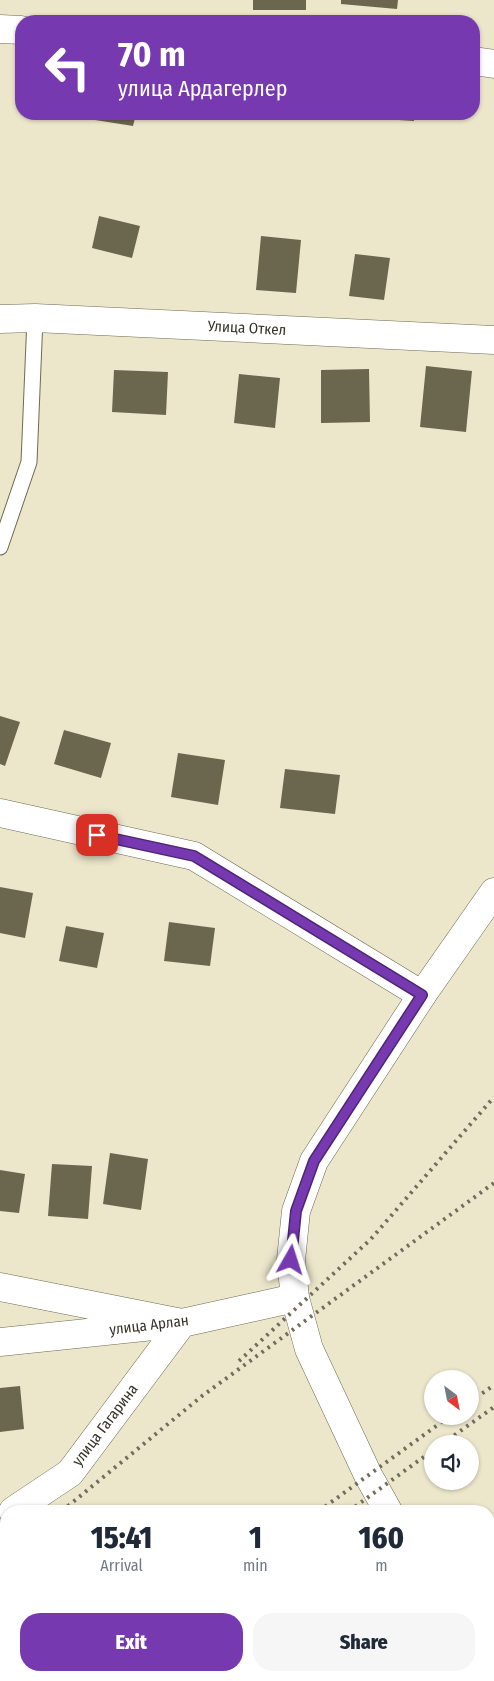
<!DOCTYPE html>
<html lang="en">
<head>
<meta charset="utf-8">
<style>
  :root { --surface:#fff; --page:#f6f6f7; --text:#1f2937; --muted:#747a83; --accent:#7639af }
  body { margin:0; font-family:"Fira Sans Condensed",sans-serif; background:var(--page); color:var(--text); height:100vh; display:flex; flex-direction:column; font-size:19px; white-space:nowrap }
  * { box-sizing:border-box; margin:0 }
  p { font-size:16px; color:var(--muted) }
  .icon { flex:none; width:28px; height:28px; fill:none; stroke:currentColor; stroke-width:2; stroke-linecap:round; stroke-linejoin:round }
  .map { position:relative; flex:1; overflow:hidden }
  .drawer { position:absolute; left:0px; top:1505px; width:495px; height:176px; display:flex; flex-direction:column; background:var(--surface); border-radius:20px 20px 0 0; box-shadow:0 1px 4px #0004 }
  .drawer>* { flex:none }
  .top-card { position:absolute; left:15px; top:15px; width:465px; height:105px; border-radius:20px; box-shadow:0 1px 4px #0004; background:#7639af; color:#fff; overflow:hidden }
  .needle { width:32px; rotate:148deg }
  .controls { position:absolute; left:424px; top:1370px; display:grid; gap:10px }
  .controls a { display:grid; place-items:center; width:55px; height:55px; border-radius:50%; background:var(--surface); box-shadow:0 1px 4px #0004; font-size:25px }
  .pin { position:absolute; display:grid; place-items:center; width:42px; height:42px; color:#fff; margin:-21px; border-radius:10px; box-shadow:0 2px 8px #0006 }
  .me { position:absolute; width:55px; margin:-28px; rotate:6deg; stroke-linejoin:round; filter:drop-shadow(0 0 4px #0008) }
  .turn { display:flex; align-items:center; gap:18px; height:105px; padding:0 20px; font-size:22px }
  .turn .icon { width:65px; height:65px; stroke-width:2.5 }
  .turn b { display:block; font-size:35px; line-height:42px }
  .eta { display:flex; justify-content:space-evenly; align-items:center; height:85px; text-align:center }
  .eta b { font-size:30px; font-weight:800; line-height:35px }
  .button { display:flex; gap:10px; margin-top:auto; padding:10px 20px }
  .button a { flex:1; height:58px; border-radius:20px; background:var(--accent); color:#fff; font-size:20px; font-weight:800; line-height:58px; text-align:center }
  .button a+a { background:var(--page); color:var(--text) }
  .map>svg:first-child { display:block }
  .building { fill:#6b674e }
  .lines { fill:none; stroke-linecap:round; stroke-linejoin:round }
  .service-casing { stroke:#6e6a51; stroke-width:17 }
  .minor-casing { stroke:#6e6a51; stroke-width:29 }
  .secondary-casing { stroke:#6e6a51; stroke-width:29 }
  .service { stroke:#fff; stroke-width:15 }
  .minor { stroke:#fff; stroke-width:28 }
  .secondary { stroke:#fff; stroke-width:28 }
  .rail { stroke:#706d5c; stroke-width:4; stroke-dasharray:2.5 5; stroke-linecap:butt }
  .route-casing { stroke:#4d2572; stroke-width:12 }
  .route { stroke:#7639af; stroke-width:9 }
  .labels { text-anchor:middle; stroke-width:5; stroke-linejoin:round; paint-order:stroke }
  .street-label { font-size:15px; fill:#353328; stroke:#fff }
</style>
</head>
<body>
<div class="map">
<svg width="494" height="1681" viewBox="0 0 494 1681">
  <rect width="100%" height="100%" fill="#ece7cb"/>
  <!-- building -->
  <path class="building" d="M253,0h53v10h-53z
    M341,0h57l-1,9 -56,-5z
    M96,114h40l-3,12 -38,-6z
    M233,114h52l-1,4 -52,-2z
    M352,114h62v7l-62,-4z
    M99,216l41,10 -8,32 -40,-10z
    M261,236l40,4 -5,53 -40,-3z
    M355,254l35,4 -6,42 -35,-4z
    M426,366l46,5 -6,61 -46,-5z
    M369,369l1,53 -49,1v-53z
    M114,370l54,2 -2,43 -54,-3z
    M239,374l41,4 -5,50 -41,-5z
    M0,716l20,6 -15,44 -5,-2z
    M64,730l47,13 -10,35 -47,-14z
    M178,753l47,7 -7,45 -47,-8z
    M285,769l55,6 -5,39 -55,-6z
    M0,887l33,6 -8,45 -25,-5z
    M169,922l46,6 -5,38 -46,-5z
    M66,926l38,7 -7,35 -38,-7z
    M110,1153l38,6 -7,51 -38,-6z
    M52,1164l40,2 -4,53 -40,-3z
    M0,1170l25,4 -6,39 -19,-2z
    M20,1386l4,43 -24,3v-44z"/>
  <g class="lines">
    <!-- service casing -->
    <g class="service-casing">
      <path id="service" d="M0,547l29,-85 6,-144"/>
    </g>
    <!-- minor casing -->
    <g class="minor-casing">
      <path id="minor" d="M0,29l21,1
        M474,61l20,3
        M0,319l35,-1 459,22
        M0,813l194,43 228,139
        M0,1287l182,36 -112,150 -57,38
        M0,1342l182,-19 113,-25
        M489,1554l5,-6"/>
    </g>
    <!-- secondary casing -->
    <g class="secondary-casing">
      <path id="secondary" d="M388,1511l-20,-36 -59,-126 -14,-51 -4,-38 5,-49 18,-50 108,-166 72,-103
        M466,1675l3,6"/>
    </g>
    <!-- service -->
    <use href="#service" class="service"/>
    <!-- minor -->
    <use href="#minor" class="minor"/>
    <!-- secondary -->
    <use href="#secondary" class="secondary"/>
    <!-- rail -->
    <path class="rail" d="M239,1361l132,-122 123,-142
      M470,1402l24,-17
      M442,1444l52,-37
      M62,1511l140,-115 292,-213
      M319,1511l131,-95
      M349,1511l83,-60
      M0,1571l6,-6
      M89,1681l8,-6
      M119,1681l8,-6"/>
  </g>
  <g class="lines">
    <!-- route casing -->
    <g class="route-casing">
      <path id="route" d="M97,835l97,21 228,139 -108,166 -18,50 -5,49"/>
    </g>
    <!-- route -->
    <use href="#route" class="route"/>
  </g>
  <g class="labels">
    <!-- street labels -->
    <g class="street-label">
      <text transform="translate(247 328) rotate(3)" y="5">Улица Откел</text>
      <text transform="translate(149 1325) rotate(-7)" y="5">улица Арлан</text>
      <text transform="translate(105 1425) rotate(-53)" y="5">улица Гагарина</text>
    </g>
  </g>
</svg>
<div class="controls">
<a><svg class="needle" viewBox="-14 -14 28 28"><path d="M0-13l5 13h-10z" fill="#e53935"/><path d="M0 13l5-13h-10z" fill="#747a83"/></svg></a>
<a><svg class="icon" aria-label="sound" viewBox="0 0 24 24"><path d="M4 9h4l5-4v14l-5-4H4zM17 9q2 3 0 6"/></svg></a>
</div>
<div class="pin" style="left:97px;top:835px;background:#d93025"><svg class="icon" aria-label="arrive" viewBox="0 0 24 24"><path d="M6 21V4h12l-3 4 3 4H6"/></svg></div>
<svg class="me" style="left:291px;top:1260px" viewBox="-20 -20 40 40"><path d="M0-17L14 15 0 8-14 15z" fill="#7639af" stroke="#fff" stroke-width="4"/></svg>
<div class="top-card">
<div class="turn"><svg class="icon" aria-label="left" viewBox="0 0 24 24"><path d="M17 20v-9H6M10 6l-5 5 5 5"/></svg><div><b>70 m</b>улица Ардагерлер</div></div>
</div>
<section class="drawer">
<div class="eta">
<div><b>15:41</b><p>Arrival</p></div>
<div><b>1</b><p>min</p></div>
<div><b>160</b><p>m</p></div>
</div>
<div class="button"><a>Exit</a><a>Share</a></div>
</section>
</div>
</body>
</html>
